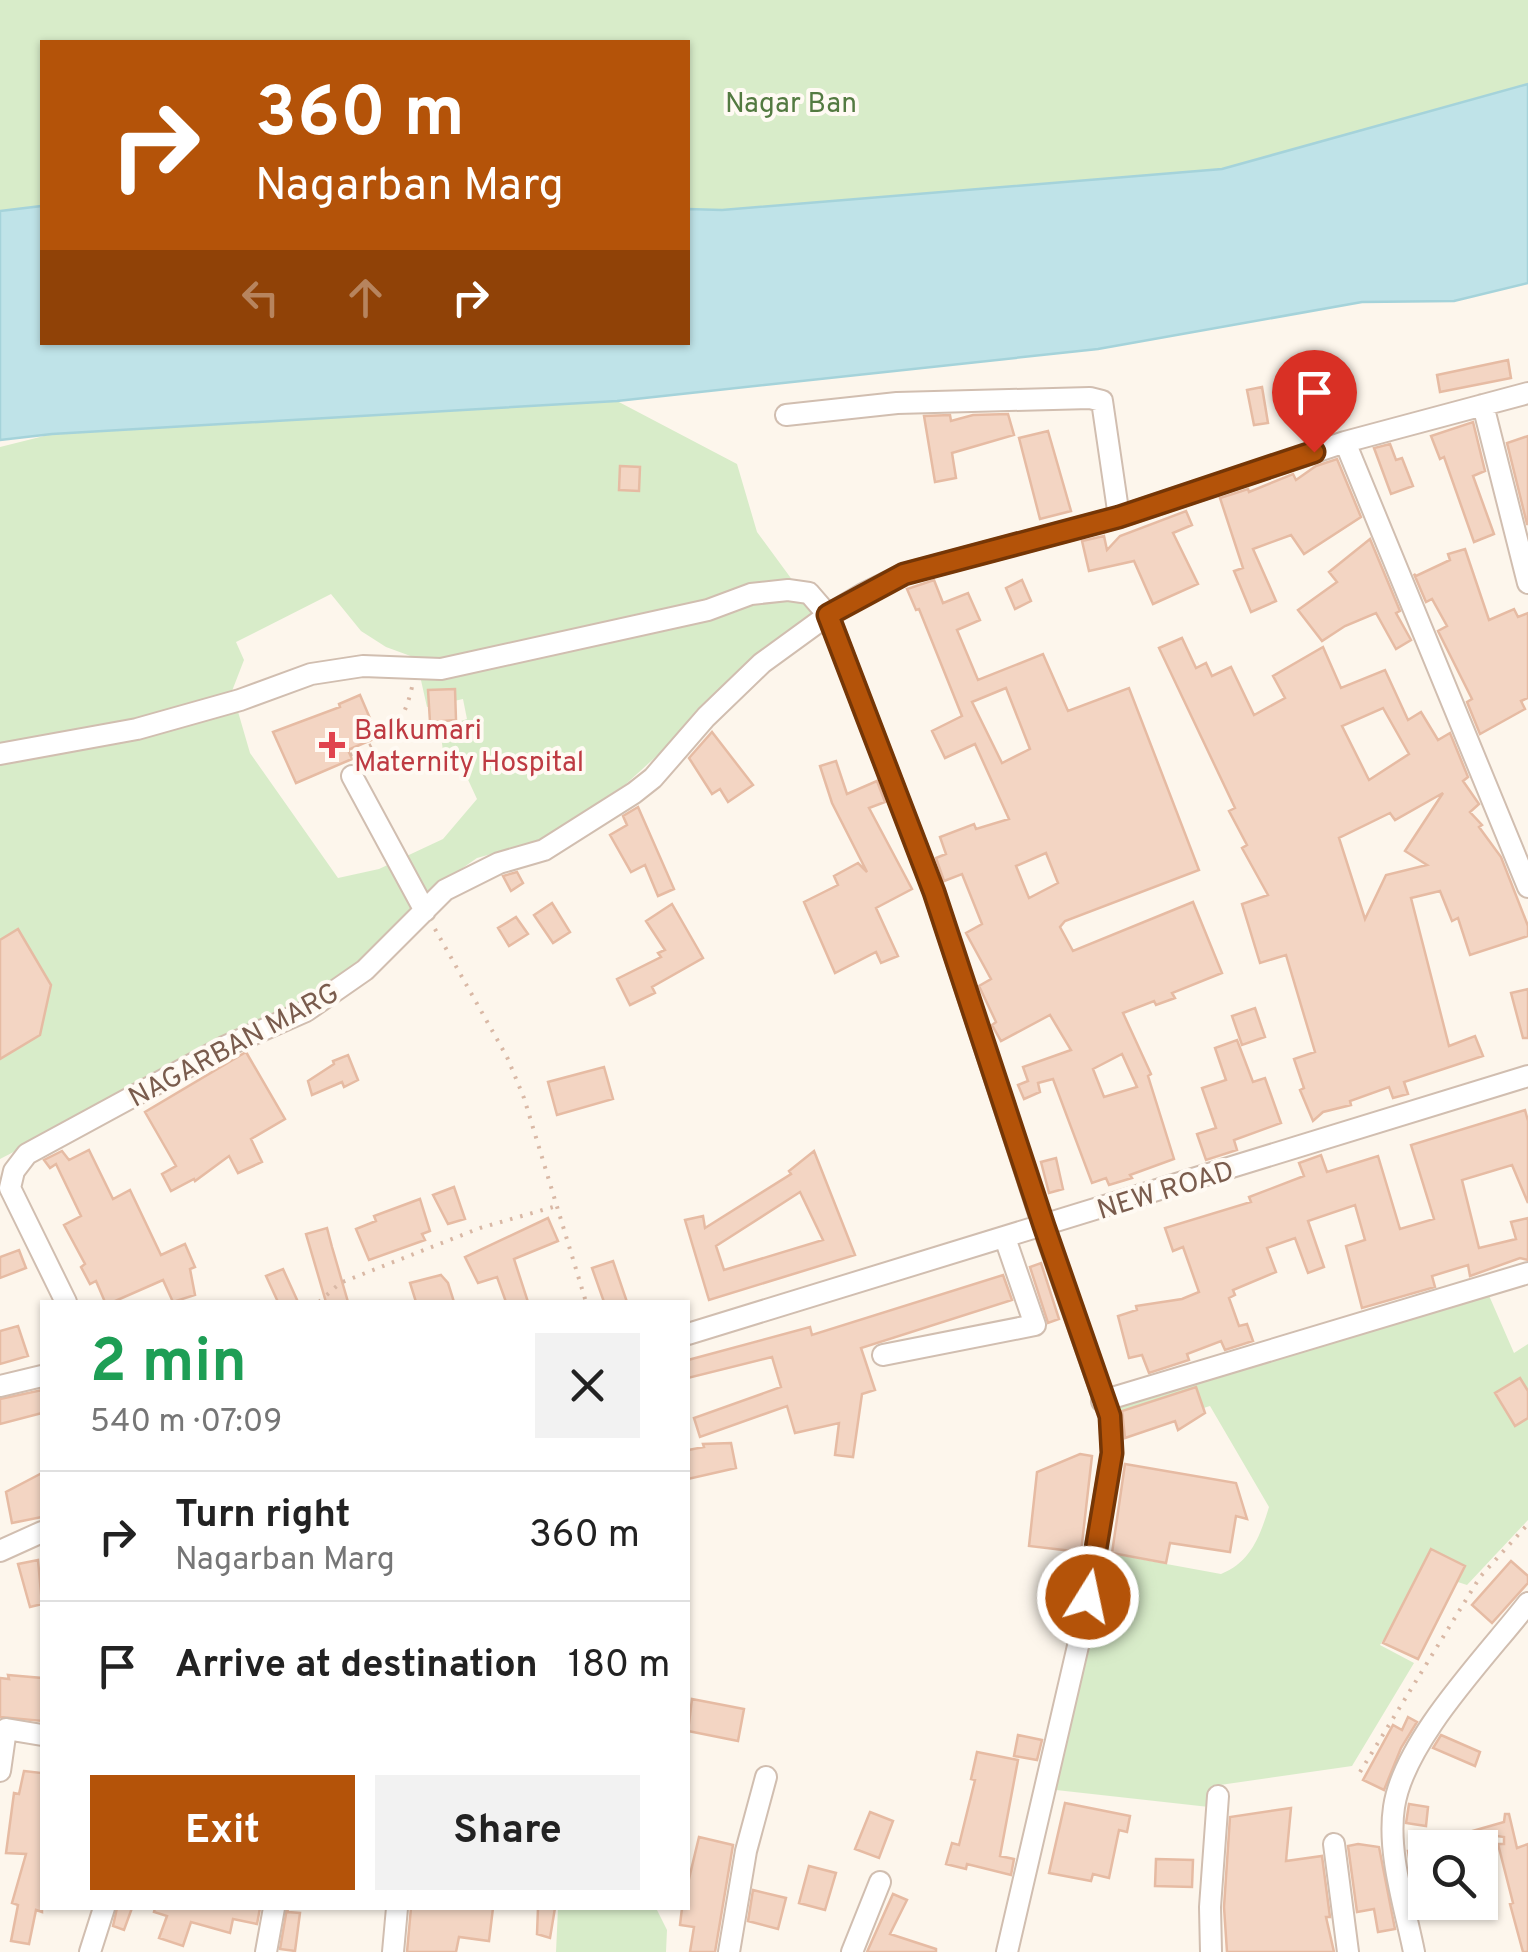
<!DOCTYPE html>
<html lang="en">
<head>
<meta charset="utf-8">
<style>
  :root { --surface:#fff; --page:#f2f2f2; --text:#222; --muted:#767676; --line:#e0e0e0; --accent:#b45309 }
  body { margin:0; font-family:Overpass,sans-serif; background:var(--page); color:var(--text); height:100vh; display:flex; flex-direction:column; font-size:38px; white-space:nowrap }
  * { box-sizing:border-box; margin:0 }
  p { font-size:32px; color:var(--muted) }
  .icon { flex:none; width:55px; height:55px; fill:none; stroke:currentColor; stroke-width:2; stroke-linecap:round; stroke-linejoin:round }
  .map { position:relative; flex:1; overflow:hidden }
  .details { position:absolute; left:40px; top:1300px; width:650px; height:610px; display:flex; flex-direction:column; background:var(--surface); border-radius:0px; box-shadow:0 2px 8px #0004 }
  .details>* { flex:none }
  .guide { position:absolute; left:40px; top:40px; width:650px; height:305px; border-radius:0px; box-shadow:0 2px 8px #0004; background:#b45309; color:#fff; overflow:hidden }
  .buttons { position:absolute; left:1408px; top:1830px; display:grid; gap:20px }
  .buttons a { display:grid; place-items:center; width:90px; height:90px; border-radius:0px; background:var(--surface); box-shadow:0 2px 8px #0004; font-size:50px }
  .pin { position:absolute; display:grid; place-items:center; width:85px; height:85px; color:#fff; margin:-102px -42px; border-radius:50% 50% 50% 0; rotate:-45deg; box-shadow:0 0 10px #0007 }
  .pin .icon { rotate:45deg }
  .me { position:absolute; width:110px; margin:-55px; rotate:10deg; stroke-linejoin:round; filter:drop-shadow(0 0 8px #0008) }
  .turn { display:flex; align-items:center; gap:35px; height:210px; padding:0 50px; font-size:45px }
  .turn .icon { width:130px; height:130px; stroke-width:2.5 }
  .turn b { display:block; font-size:70px; line-height:85px }
  .lanes { display:flex; align-items:center; height:95px; padding:0 50px; background:#0003; justify-content:center; gap:50px; direction:ltr }
  .lanes .off { opacity:.35 }
  .round { display:grid; place-items:center; flex:none; width:105px; height:105px; border-radius:0px; background:var(--page) }
  .head { display:flex; align-items:center; justify-content:space-between; height:170px; padding:0 50px }
  h1 { font-size:60px; font-weight:700; line-height:75px; color:#1e9e55 }
  .action { display:flex; gap:20px; margin-top:auto; padding:20px 50px }
  .action a { flex:1; height:115px; border-radius:0px; background:var(--accent); color:#fff; font-size:40px; font-weight:700; line-height:115px; text-align:center }
  .action a+a { background:var(--page); color:var(--text) }
  ul { padding:0; list-style:none }
  li { display:flex; align-items:center; gap:30px; height:130px; padding:0 50px; border-top:2px solid var(--line) }
  li div { flex:1 }
  li b { display:block; font-size:38px }
  li em { font-style:normal }
  .map>svg:first-child { display:block }
  .green { fill:#d8ecc9; fill-rule:evenodd }
  .water { fill:#bfe3e8; stroke:#a5d3da; stroke-width:2.5 }
  .building { fill:#f3d5c3; stroke:#e6bba3; stroke-width:2.5; fill-rule:evenodd }
  .lines { fill:none; stroke-linecap:round; stroke-linejoin:round }
  .minor-casing { stroke:#d1beb0; stroke-width:24 }
  .path { stroke:#d9b8a5; stroke-width:4; stroke-dasharray:2.5 8; stroke-linecap:butt }
  .minor { stroke:#fff; stroke-width:20 }
  .route-casing { stroke:#753606; stroke-width:25 }
  .route { stroke:#b45309; stroke-width:18 }
  .health-dot { fill:#e0444e; stroke:#fffaf3; stroke-width:4 }
  .labels { text-anchor:middle; stroke-width:8; stroke-linejoin:round; paint-order:stroke }
  .park-label { font-size:28px; fill:#537a41; stroke:#fffaf3 }
  .health-label { font-size:28px; fill:#be3a42; stroke:#fffaf3; text-anchor:start }
  .street-label { font-size:28px; fill:#7a5c4d; stroke:#fffaf3 }
</style>
</head>
<body>
<div class="map">
<svg width="1528" height="1952" viewBox="0 0 1528 1952">
  <rect width="100%" height="100%" fill="#fdf6ec"/>
  <!-- green -->
  <path class="green" d="M0,0h1528v84l-306,85 -500,41 -34,-1v-167h-646v164l-42,5z
    M617,401l120,63 20,68 58,79 -189,173 -85,56 -64,18 -33,23 -90,86 -49,34 -305,158v-712l52,-13zM331,594l30,37 25,16 30,11 11,49 36,-8 4,20 -27,9 3,23 15,7 19,41 -34,40 -64,30 -41,9 -88,-125 -18,-62 12,-31 -8,-18z
    M1487,1291l27,62 14,-9v176l-61,65 -40,-13 -47,73 34,18 -62,103 -139,20 -4,21 -153,-17 45,-238 120,22c30,-12 39,-38 48,-67l-59,-101 -91,28 -5,-21 3,-10z
    M558,1908h98l11,22 -1,22h-110z"/>
  <!-- water -->
  <path class="water" d="M1528,84v199l-74,18 -92,1 -264,47 -481,52 -565,33 -52,6v-229l42,-5v136h646v-133l34,1 500,-41z"/>
  <!-- building -->
  <path class="building" d="M1508,360l3,18 -71,14 -3,-17z
    M1262,387l6,36 -14,2 -7,-35z
    M1008,414l6,21 -62,18 4,25 -21,4 -11,-66 26,-1 1,6 22,-6z
    M1473,422l12,49 -12,5 21,58 -20,8 -30,-85 -4,2 -9,-23z
    M1048,431l23,80 -31,8 -21,-81z
    M1528,436v88h-1l-20,-81z
    M1390,444l6,16 6,-2 11,28 -22,8 -17,-46z
    M1337,459l24,58 -57,37 -13,-19 -38,14 23,52 -25,11 -17,-41 9,-3 -23,-70 28,-9 1,3 44,-18 3,6 20,-14z
    M620,466l20,1 -1,24 -20,-1z
    M1186,511l6,14 -19,8 25,51 -45,20 -19,-43 -45,10 -7,-30 22,-5 3,14 13,-14z
    M1370,539l30,72 -4,2 15,27 -15,9 -20,-36 -31,13 -23,15 -24,-31 39,-28 -8,-10z
    M1465,549l24,71 25,-11 4,8 10,-4v85l-7,3 4,8 -45,25 -13,-32 5,-3 -34,-68 9,-5 -15,-27 -6,3 -12,-28 2,2 34,-16 -2,-6z
    M934,580l9,23 25,-10 12,27 -23,10 21,50 65,-26 25,57 61,-23 70,182 -134,51 -5,6 13,24 120,-49 29,71 -50,20 3,5 -19,7 -2,-4 -31,12 28,61 -3,2 26,83 -44,16 2,3 -23,7 -3,-7 -14,5 -39,-104 -15,4 2,9 -16,7 -6,-14 10,-4 -5,-14 48,-17 -21,-35 -49,26 -9,-16 4,-3 -17,-36 12,-7 -25,-46 16,-9 -20,-50 -18,7 -8,-23 10,-4 -6,-17 34,-13 2,5 33,-10 -34,-75 -30,14 -13,-27 30,-15 -43,-107 -3,1 -9,-21zM1006,688l24,61 -28,14 -30,-61zM1046,853l12,30 -29,15 -13,-32zM1122,1054l15,33 -33,10 -11,-28z
    M1022,580l9,21 -16,8 -9,-21z
    M1182,638l14,30 10,-5 6,13 19,-9 23,48 31,-17 -12,-22 50,-29 18,41 44,-18 23,50 13,-8 17,28 12,-7 18,44 -5,4 16,23 -9,8 12,13 -3,2 22,30 27,69v10l-58,19 -12,-37 -6,3 -12,-30 -29,7 38,148 26,-10 8,20 -79,26 4,12 -15,4 -4,-11 -39,14 1,4 -28,7 -10,9 -13,-31 4,-2 -10,-29 21,-7 -29,-97 -26,8 -18,-59 26,-9 -26,-47 5,-3 -18,-34 6,-3 -76,-160zM1383,708l26,46 -40,26 -27,-54zM1443,793l-38,58 22,14 -41,10 -21,44 -26,-81 51,-25 5,7z
    M455,689l1,31 -26,2 -2,-32z
    M360,695l18,42 -30,13 4,9 -56,24 -23,-51 67,-25 -1,-3z
    M712,732l41,53 -25,17 -8,-13 -8,5 -23,-36z
    M836,761l11,33 30,-13 8,21 -16,6 43,81 -36,19 22,48 -17,7 -5,-11 -41,21 -31,-71 34,-17 -4,-9 24,-13 9,9 -35,-69 -12,-37z
    M638,807l36,82 -16,7 -13,-31 -14,7 -21,-37 17,-10 -4,-9z
    M517,872l6,11 -12,8 -8,-15z
    M552,903l18,29 -17,11 -19,-28z
    M672,904l31,54 -51,29 3,6 -25,12 -13,-26 44,-22 -3,-4 7,-3 -19,-29z
    M516,917l12,17 -19,12 -11,-18z
    M18,929l33,56 -11,50 -40,24v-119z
    M1528,989v49h-5l-12,-45z
    M1255,1008l10,29 -23,8 -10,-29z
    M1237,1040l16,42 12,-4 16,45 -47,17 3,10 -31,10 -9,-26 19,-6 -14,-40 24,-8 -11,-32z
    M246,1052l39,67 -34,20 11,23 -24,11 -9,-17 -34,25 -1,-2 -23,12 -9,-17 14,-8 -31,-54z
    M348,1055l10,25 -14,7 -2,-5 -30,13 -4,-14 26,-17 -1,-3z
    M604,1067l9,32 -56,16 -9,-33z
    M1525,1110l3,11v82l-16,-38 -50,15 17,68 37,-9 -5,-17 17,-4v42l-8,-2 -50,18 -2,-11 -36,11 3,11 -73,21 -16,-62 19,-6 -10,-35 -47,16 16,46 -16,6 -13,-35 -28,10 9,24 -43,18 2,5 -6,3 10,28 8,-2 6,17 -28,9 -4,-9 -34,13 2,6 -40,13 -7,-18 -13,3 -11,-42 19,-6 -1,-4 46,-7 17,-7 -16,-45 -10,4 -8,-23 86,-26 -2,-5 55,-21 -5,-13 22,-8 6,17 51,-16 22,73 34,-10 -23,-74z
    M89,1150l24,49 17,-9 31,65 24,-11 10,23 -5,2 5,26 -22,7 -10,-22 -50,22h-8l-9,-21 -6,3 -9,-17 4,-3 -21,-39 17,-9 -25,-52 -6,4 -6,-8 18,-9 7,9z
    M814,1151l41,104 -146,45 -24,-80 18,-4 2,12 86,-54 -2,-3zM800,1192l23,48 -99,30 -8,-24z
    M1056,1158l7,31 -14,4 -8,-31z
    M454,1187l11,32 -17,5 -15,-29z
    M420,1199l10,32 -8,3 3,6 -56,20 -13,-31 20,-8 -2,-5z
    M548,1218l10,23 -44,18 14,43h-22l-9,-25 -19,6 -13,-26z
    M327,1228l5,19 16,55h-22l-20,-68z
    M19,1250l7,18 -26,10v-21z
    M613,1261l14,41h-23l-12,-34z
    M1041,1263l18,56 -11,4 -18,-56z
    M283,1269l15,33h-20l-12,-26z
    M441,1275l7,8 6,19h-38l-6,-19z
    M1003,1275l9,25 -151,48 14,42 -13,4 -9,63 -18,-2 4,-32 -44,10 -8,-27 -87,31 -6,-19 87,-31 -9,-30 -84,21v-18l122,-33 2,8z
    M18,1326l10,30 -28,8v-33z
    M1520,1378l8,13v27l-13,8 -20,-33z
    M1196,1387l9,26 -27,17 -3,-9 -50,17 -3,-27z
    M42,1390v23l-42,11v-25z
    M731,1443l5,25 -48,11v-29l16,-3 -1,-3z
    M1080,1454l12,2 -11,96 -52,-6 8,-74z
    M1125,1464l111,19 11,36 -11,-3 -6,36 -60,-9 -4,20 -54,-10z
    M42,1473v44l-30,6 -6,-31z
    M1431,1549l34,17 -47,93 -35,-16z
    M38,1560l4,44 -12,3 -12,-43z
    M1511,1561l17,15v7l-36,40 -20,-18z
    M8,1675l34,3v43l-42,-4v-39l9,1z
    M692,1699l52,10 -6,32 -50,-10z
    M1408,1717l9,5 -16,26 -17,42 -21,-10 30,-55 9,5z
    M1018,1735l24,5 -5,20 -23,-4z
    M1441,1735l39,17 -5,14 -42,-18z
    M977,1752l41,8 -18,96 14,3 -3,16 -44,-11 -1,5 -20,-5 6,-21 7,2 16,-65 -4,-1z
    M24,1771l18,2v139l-6,-2 -7,34 -18,-3 7,-36 -6,-2 14,-49 -20,-1 8,-60 5,1z
    M1065,1803l65,13 -3,16 -8,-2 -10,48 -16,-4 -2,7 -42,-8z
    M1409,1804l19,3 -2,19 -20,-3z
    M1291,1808l-5,53 36,-5 8,61h-4l8,35h-107l-3,-45 6,-90z
    M870,1812l23,9 -14,37 -24,-9z
    M1505,1814h4l8,34 11,-4v108h-5l-13,-48 3,-1 -15,-59h6v-7l-35,-5 35,-10z
    M699,1837l34,8 -18,107h-25l4,-25 -14,-2 2,-17h6v-25z
    M1358,1844l21,3 16,82 -17,3 -4,-23 -17,3 -9,-66z
    M1425,1850v43h-10l-7,-42z
    M1156,1859l37,1 -1,27 -37,-1z
    M809,1866l27,7 -11,37 -26,-7z
    M753,1890l33,8 -8,31 -30,-8z
    M893,1894l14,6 -17,34 46,15v3h-69z
    M117,1908h15l-8,22 -11,-4z
    M155,1908h105l-3,16 -24,-5 -3,14 -39,-11 -8,24 -24,-8 8,-22 -13,-4z
    M287,1908l1,4 12,1 -5,38 -15,-2z
    M411,1908h82l-4,33 -30,-4 -3,15h-49z
    M538,1908h17l-5,30 -13,-4z"/>
  <g class="lines">
    <!-- minor casing -->
    <g class="minor-casing">
      <path id="minor" d="M1483,405l45,178
        M786,415l111,-12 193,-5 12,3 17,116
        M1345,442l183,445
        M0,754l137,-25 103,-29 71,-26 52,-8 78,3 267,-59 43,-16 37,-4 21,3 19,22 106,277 109,334 67,191 2,36 -31,180 -74,319
        M352,776l73,135
        M66,1302l-56,-114 4,-17 13,-17 197,-107 82,-36 59,-41 80,-80 54,-27 45,-13 90,-57 19,-15 53,-61 56,-54 66,-48 35,-21 41,-20 215,-57 226,-75 183,-49
        M688,1334l840,-258
        M883,1355l152,-30 -30,-87
        M0,1386l42,-10
        M1102,1401l426,-128
        M0,1551l42,-19
        M0,1771l6,-42 36,6
        M1334,1844l14,108
        M90,1952l14,-44
        M266,1952l8,-44
        M393,1952l4,-44
        M729,1952l17,-101 20,-74
        M852,1952l28,-70
        M1211,1952l-1,-45 8,-111
        M1414,1952c-9,-45 -27,-99 -20,-145 10,-67 92,-150 134,-204"/>
    </g>
    <!-- path -->
    <path class="path" d="M350,755c37,-15 53,-28 62,-68
      M435,929l72,128 17,41 62,204
      M319,1302l21,-19 140,-55 73,-21
      M1360,1772l120,-195 48,-53"/>
    <!-- minor -->
    <use href="#minor" class="minor"/>
  </g>
  <g class="lines">
    <!-- route casing -->
    <g class="route-casing">
      <path id="route" d="M1088,1597l24,-144 -2,-37 -66,-190 -110,-334 -106,-277 76,-41 215,-57 195,-65"/>
    </g>
    <!-- route -->
    <use href="#route" class="route"/>
  </g>
  <!-- markers -->
  <path class="health-dot" d="M327 730h10v10h10v10h-10v10h-10v-10h-10v-10h10z"/>
  <g class="labels">
    <!-- park labels -->
    <g class="park-label">
      <text x="791" y="112">Nagar Ban</text>
    </g>
    <!-- health labels -->
    <g class="health-label">
      <text x="354" y="739">Balkumari<tspan x="354" dy="32">Maternity Hospital</tspan></text>
    </g>
    <!-- street labels -->
    <g class="street-label">
      <text transform="translate(233 1044) rotate(-28)" y="10">NAGARBAN MARG</text>
      <text transform="translate(1165 1189) rotate(-17)" y="10">NEW ROAD</text>
    </g>
  </g>
</svg>
<div class="buttons">
<a><svg class="icon" aria-label="search" viewBox="0 0 24 24"><circle cx="10" cy="10" r="6"/><path d="M15 15l6 6"/></svg></a>
</div>
<div class="pin" style="left:1314px;top:452px;background:#d93025"><svg class="icon" aria-label="arrive" viewBox="0 0 24 24"><path d="M6 21V4h12l-3 4 3 4H6"/></svg></div>
<svg class="me" style="left:1088px;top:1597px" viewBox="-20 -20 40 40"><circle r="17" fill="#b45309" stroke="#fff" stroke-width="3"/><path d="M0-11L8 9 0 5-8 9z" fill="#fff"/></svg>
<div class="guide">
<div class="turn"><svg class="icon" aria-label="right" viewBox="0 0 24 24"><path d="M7 20v-9h11M14 6l5 5-5 5"/></svg><div><b>360 m</b>Nagarban Marg</div></div>
<div class="lanes"><svg class="icon off" aria-label="left" viewBox="0 0 24 24"><path d="M17 20v-9H6M10 6l-5 5 5 5"/></svg><svg class="icon off" aria-label="ahead" viewBox="0 0 24 24"><path d="M12 20V5M6 11l6-6 6 6"/></svg><svg class="icon" aria-label="right" viewBox="0 0 24 24"><path d="M7 20v-9h11M14 6l5 5-5 5"/></svg></div>
</div>
<section class="details">
<div class="head"><div><h1>2 min</h1><p>540 m · 07:09</p></div><a class="round"><svg class="icon" aria-label="close" viewBox="0 0 24 24"><path d="M6 6l12 12M18 6L6 18"/></svg></a></div>
<ul>
<li><svg class="icon" aria-label="right" viewBox="0 0 24 24"><path d="M7 20v-9h11M14 6l5 5-5 5"/></svg><div><b>Turn right</b><p>Nagarban Marg</p></div><em>360 m</em></li>
<li><svg class="icon" aria-label="arrive" viewBox="0 0 24 24"><path d="M6 21V4h12l-3 4 3 4H6"/></svg><div><b>Arrive at destination</b></div><em>180 m</em></li>
</ul>
<div class="action"><a>Exit</a><a>Share</a></div>
</section>
</div>
</body>
</html>
